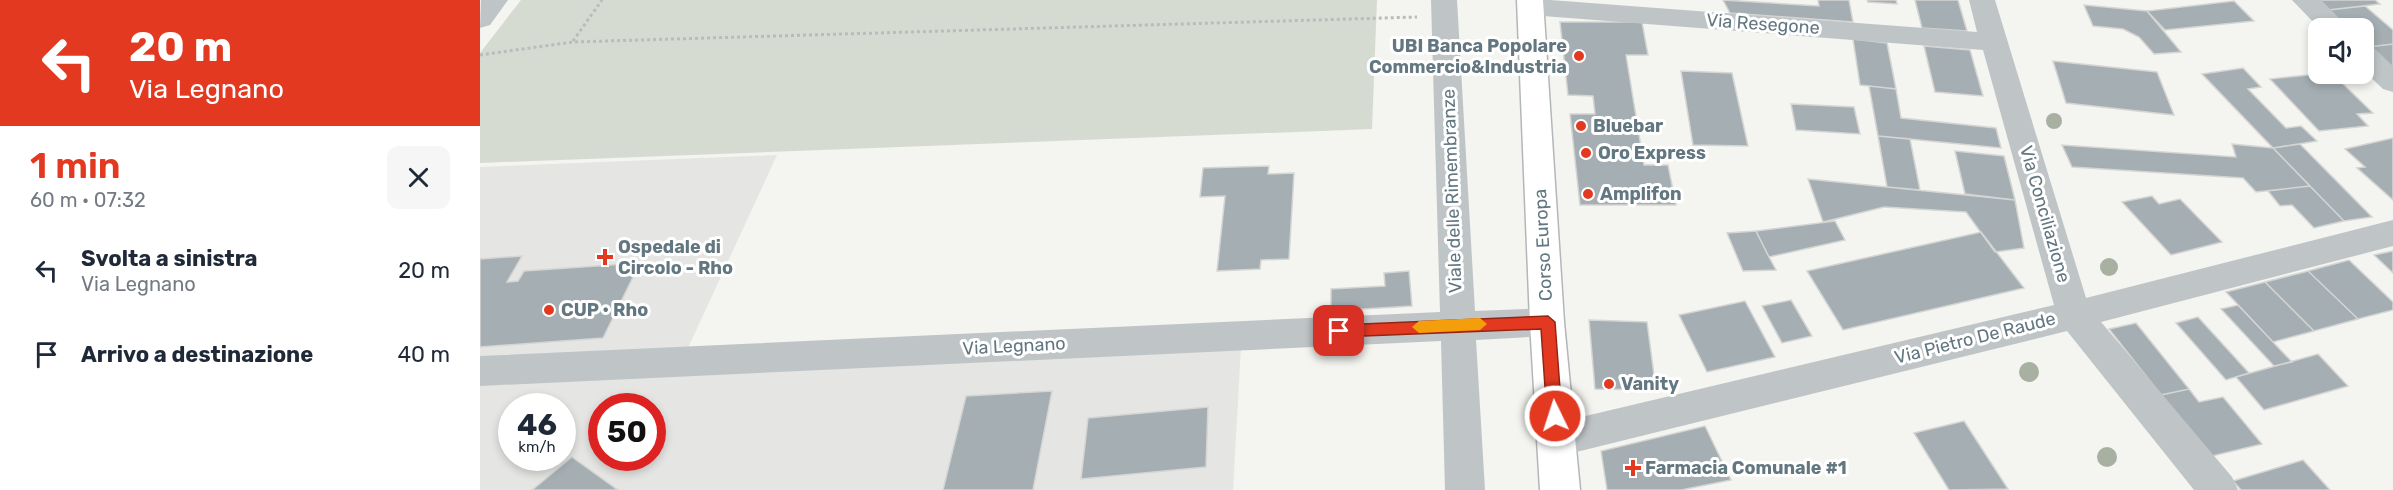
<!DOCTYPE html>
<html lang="it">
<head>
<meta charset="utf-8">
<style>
  :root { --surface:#fff; --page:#f6f6f7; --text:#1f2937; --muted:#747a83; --accent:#e33921 }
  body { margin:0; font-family:Rubik,sans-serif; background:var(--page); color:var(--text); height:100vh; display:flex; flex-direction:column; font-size:22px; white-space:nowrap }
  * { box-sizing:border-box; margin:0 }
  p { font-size:20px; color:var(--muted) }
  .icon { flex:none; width:33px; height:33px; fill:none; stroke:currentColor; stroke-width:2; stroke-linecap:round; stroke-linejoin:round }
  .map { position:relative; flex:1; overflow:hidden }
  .drawer { display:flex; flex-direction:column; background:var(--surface); width:480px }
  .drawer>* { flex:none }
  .hud { background:#e33921; color:#fff; overflow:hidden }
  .tools { position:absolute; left:1828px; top:18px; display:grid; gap:12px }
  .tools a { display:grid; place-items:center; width:66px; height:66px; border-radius:12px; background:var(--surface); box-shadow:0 3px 9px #0003; font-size:30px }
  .speed { position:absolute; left:18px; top:393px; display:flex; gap:12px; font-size:30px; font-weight:700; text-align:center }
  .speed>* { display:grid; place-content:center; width:78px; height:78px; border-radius:50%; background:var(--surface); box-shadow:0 3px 9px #0003; line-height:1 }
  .speed small { font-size:15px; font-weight:400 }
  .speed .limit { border:9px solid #d22; background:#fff; color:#111 }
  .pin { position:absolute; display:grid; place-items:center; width:51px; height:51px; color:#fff; margin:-26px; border-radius:12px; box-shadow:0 3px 9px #0006 }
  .me { position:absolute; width:66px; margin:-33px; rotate:356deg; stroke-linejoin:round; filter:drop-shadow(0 0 4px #0008) }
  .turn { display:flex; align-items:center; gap:21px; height:126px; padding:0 30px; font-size:27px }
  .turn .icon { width:78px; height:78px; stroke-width:2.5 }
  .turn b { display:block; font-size:42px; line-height:51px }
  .round { display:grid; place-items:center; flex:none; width:63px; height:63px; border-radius:12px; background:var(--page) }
  .overview { display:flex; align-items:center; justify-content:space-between; height:102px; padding:0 30px }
  h1 { font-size:36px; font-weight:600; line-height:45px; color:var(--accent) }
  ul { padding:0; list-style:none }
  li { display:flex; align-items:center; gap:18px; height:84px; padding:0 30px }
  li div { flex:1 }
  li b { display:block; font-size:22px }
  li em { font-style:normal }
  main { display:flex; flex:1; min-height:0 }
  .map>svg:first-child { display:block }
  .built { fill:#e5e5e3; fill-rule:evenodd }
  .green { fill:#d6dbd1 }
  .building { fill:#a5afb3; stroke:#d5d5d3; stroke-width:1.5 }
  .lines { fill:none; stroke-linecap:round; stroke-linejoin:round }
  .major-casing { stroke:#b2b7ba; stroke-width:3 }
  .path { stroke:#b9bcbd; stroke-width:3; stroke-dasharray:3 3; stroke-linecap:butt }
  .minor { fill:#bfc4c6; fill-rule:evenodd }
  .major { fill:#fff; fill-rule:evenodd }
  .tree { fill:#a8b0a2 }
  .route { fill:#e33921; stroke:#942515; stroke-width:1.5 }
  .slow { fill:#f59e0b }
  .poi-dot { fill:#e33921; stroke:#fff; stroke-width:2 }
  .labels { text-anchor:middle; stroke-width:6; stroke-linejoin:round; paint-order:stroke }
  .street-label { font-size:18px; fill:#637781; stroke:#fff }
  .poi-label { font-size:18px; font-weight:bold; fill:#637781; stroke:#fff; text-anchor:start }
</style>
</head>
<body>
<main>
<section class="drawer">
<div class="hud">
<div class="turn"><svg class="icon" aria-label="left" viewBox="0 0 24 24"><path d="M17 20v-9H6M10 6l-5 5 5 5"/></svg><div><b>20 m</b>Via Legnano</div></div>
</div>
<div class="overview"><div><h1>1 min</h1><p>60 m · 07:32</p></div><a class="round"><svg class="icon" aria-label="close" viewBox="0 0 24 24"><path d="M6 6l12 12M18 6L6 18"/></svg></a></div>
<ul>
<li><svg class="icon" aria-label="left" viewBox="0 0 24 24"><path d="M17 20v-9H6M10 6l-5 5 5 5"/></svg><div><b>Svolta a sinistra</b><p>Via Legnano</p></div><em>20 m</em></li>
<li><svg class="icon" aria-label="arrive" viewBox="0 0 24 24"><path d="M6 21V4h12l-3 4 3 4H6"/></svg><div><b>Arrivo a destinazione</b></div><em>40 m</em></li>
</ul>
</section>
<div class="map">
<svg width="1913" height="490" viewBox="0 0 1913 490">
  <rect width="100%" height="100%" fill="#f4f4f0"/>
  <!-- built -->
  <path class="built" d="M297,155l-101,219 565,-27 -8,143h-753v-323zM32,406h50v52h-50zM122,406h50v52h-50z"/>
  <!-- green -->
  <path class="green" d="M41,0h856l-5,129 -892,34v-110z"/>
  <!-- building -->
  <path class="building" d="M1243,0l96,6 -1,-6h31l4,22 -123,-9z
    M1387,0h29l1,4 -29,-2z
    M1435,0h43l9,31 -45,-3z
    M1837,0h58l5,4 -52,6z
    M1754,1l20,20 -89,9 -18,-19z
    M1604,5l63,6 34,41 -27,2 -15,-17 -16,-8 -30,-3z
    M1885,6l28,24v14l-24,3 -5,-4v-15h-16l-20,-18z
    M1080,22h82l6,33h-22l18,110h24l8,40h-96l-10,-91h25l-2,-18 -25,-1z
    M1373,39l34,4 9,46 -36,-4z
    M1913,44v25l-24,-22z
    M1444,46l46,4 13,46 -48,-4z
    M1573,61l104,11 17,43 -108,-12z
    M1763,68l18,19 -13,2 38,39 15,-2 16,15 -44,7 -71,-74z
    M1201,71l51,2 16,73 -55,-1z
    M1837,74l8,8 15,-1 33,32 -16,1 11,12 -49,5 -49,-52z
    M1389,86l27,3 5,29 95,10 5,20 -123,-12z
    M1311,104l63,3 6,27 -64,-4z
    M1398,136l32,3 10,51 -33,-3z
    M1913,138v62l-36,-32 8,-1 -20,-18z
    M1752,144l41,4 37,38 -54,6 -13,-14 -171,-11 -10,-22 174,12z
    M1820,144l72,73 -28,4 -71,-73z
    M1475,151l49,5 11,44 -50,-6z
    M789,166l-1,8 26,-1 -5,86 -28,1 -1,9 -43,2 8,-75 -25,1 3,-29z
    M1328,179l207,21 9,48 -29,4 -29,-40 -82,-5 -61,15z
    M1830,186l34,35 -30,7 -22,-23 -12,1 -12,-15z
    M1672,196l7,8 21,-5 42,43 -51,13 -49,-53z
    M1355,221l10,19 -76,17 -13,-26z
    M1276,231l13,26 7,13 -33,1 -16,-38z
    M1501,232l43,56 -181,42 -36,-59z
    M1913,251v22l-19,-18z
    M42,256l-15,26 11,-1 6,-10 116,-8 -37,75 -123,9v-88z
    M1869,260l44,42v8l-35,9 -50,-48z
    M929,271l3,35 -81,5v-22l54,-3 -1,-13z
    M1828,271l50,48 -44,12 -49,-49z
    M1785,282l49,49 -41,11 -47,-50z
    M1311,300l21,36 -30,7 -20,-37z
    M1265,301l30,56 -68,15 -28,-57z
    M1758,305l35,37 19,20 -18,4 -53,-57z
    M1718,317l51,56 -23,7 -50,-57z
    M1109,320l58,2 9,68 -61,-1z
    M1656,323l53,66 -28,6 -52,-66z
    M1838,354l30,32 -84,24 -28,-33z
    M1709,389l10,13 24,-5 39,47 -54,13 -47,-62z
    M572,391l-19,99h-90l23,-94z
    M728,407l-2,60 -125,12 7,-61z
    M1484,421l44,68 -59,1 -35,-57z
    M1225,426l26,54 -50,10h-74l-6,-39z
    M92,457l46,33h-86z
    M1823,460l27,30h-89l-8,-9z"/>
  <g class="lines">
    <!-- major casing -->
    <g class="major-casing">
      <path id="major" d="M1037,0h26l21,322 16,168h-40l-10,-168z"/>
    </g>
    <!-- path -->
    <path class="path" d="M93,41l29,-41
      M0,55l93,-13 844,-25"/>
    <!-- minor -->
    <path class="minor" d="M28,0l-18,25 -10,3 1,-28z
      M951,0h26l18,311 72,-3 12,4 5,10 -5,10 -12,4 -71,4 9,150h-40l-4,-149 -961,45v-30l960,-44z
      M1070,0l427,32 -8,-32h26l91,298 307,-78v26l-292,76 131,155 6,13h-44l-127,-159 -511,126 -13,-5 -6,-12 6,-12 13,-5 498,-118 -71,-255 -453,-35 -9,-2 -4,-6 7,-7z
      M1812,0h29l28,28h-30z
      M1884,46l10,2 19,18v26l-10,-3 -19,-18z"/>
    <!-- major -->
    <use href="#major" class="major"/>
  </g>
  <!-- trees -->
  <g class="tree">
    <circle cx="1574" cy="121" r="8"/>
    <circle cx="1629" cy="267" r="9"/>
    <circle cx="1549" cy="372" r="10"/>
    <circle cx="1627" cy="457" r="10"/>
  </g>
  <!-- route -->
  <path class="route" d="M1068,316l7,6 7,94 -2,5 -5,2 -6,-2 -2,-5 -6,-87 -202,8 -7,-6 7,-6z"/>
  <!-- slow -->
  <path class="slow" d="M1000,318l7,6 -7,6 -61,3 -7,-6 7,-6z"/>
  <!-- markers -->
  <g class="poi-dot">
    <circle cx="1099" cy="56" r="6"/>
    <circle cx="1101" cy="126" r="6"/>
    <circle cx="1106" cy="153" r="6"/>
    <circle cx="1108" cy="194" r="6"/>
    <path d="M122 248h6v6h6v6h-6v6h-6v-6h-6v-6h6z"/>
    <circle cx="69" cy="310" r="6"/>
    <circle cx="1129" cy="384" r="6"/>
    <path d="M1150 459h6v6h6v6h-6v6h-6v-6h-6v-6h6z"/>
  </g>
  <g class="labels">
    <!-- street labels -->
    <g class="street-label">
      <text transform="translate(1283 24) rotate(4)" y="6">Via Resegone</text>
      <text transform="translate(972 191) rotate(-92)" y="6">Viale delle Rimembranze</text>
      <text transform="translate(1565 214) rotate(74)" y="6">Via Conciliazione</text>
      <text transform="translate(1063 245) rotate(-93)" y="6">Corso Europa</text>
      <text transform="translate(1495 338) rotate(-14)" y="6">Via Pietro De Raude</text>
      <text transform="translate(534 346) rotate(-3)" y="6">Via Legnano</text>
    </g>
    <!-- poi labels -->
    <g class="poi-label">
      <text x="1087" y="52" text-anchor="end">UBI Banca Popolare<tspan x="1087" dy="21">Commercio&amp;Industria</tspan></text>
      <text x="1113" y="132">Bluebar</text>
      <text x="1118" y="159">Oro Express</text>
      <text x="1120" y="200">Amplifon</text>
      <text x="138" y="253">Ospedale di<tspan x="138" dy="21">Circolo - Rho</tspan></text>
      <text x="81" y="316">CUP • Rho</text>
      <text x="1141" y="390">Vanity</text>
      <text x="1165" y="474">Farmacia Comunale #1</text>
    </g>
  </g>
</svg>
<div class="tools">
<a><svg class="icon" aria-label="sound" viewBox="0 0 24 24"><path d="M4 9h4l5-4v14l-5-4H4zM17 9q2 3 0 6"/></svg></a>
</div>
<div class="speed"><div>46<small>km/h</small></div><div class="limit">50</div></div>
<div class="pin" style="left:859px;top:331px;background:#d93025"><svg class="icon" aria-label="arrive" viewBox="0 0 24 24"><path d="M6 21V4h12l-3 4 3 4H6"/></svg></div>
<svg class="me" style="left:1075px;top:416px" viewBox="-20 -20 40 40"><circle r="17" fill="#e33921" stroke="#fff" stroke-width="3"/><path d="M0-11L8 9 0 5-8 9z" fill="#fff"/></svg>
</div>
</main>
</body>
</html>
